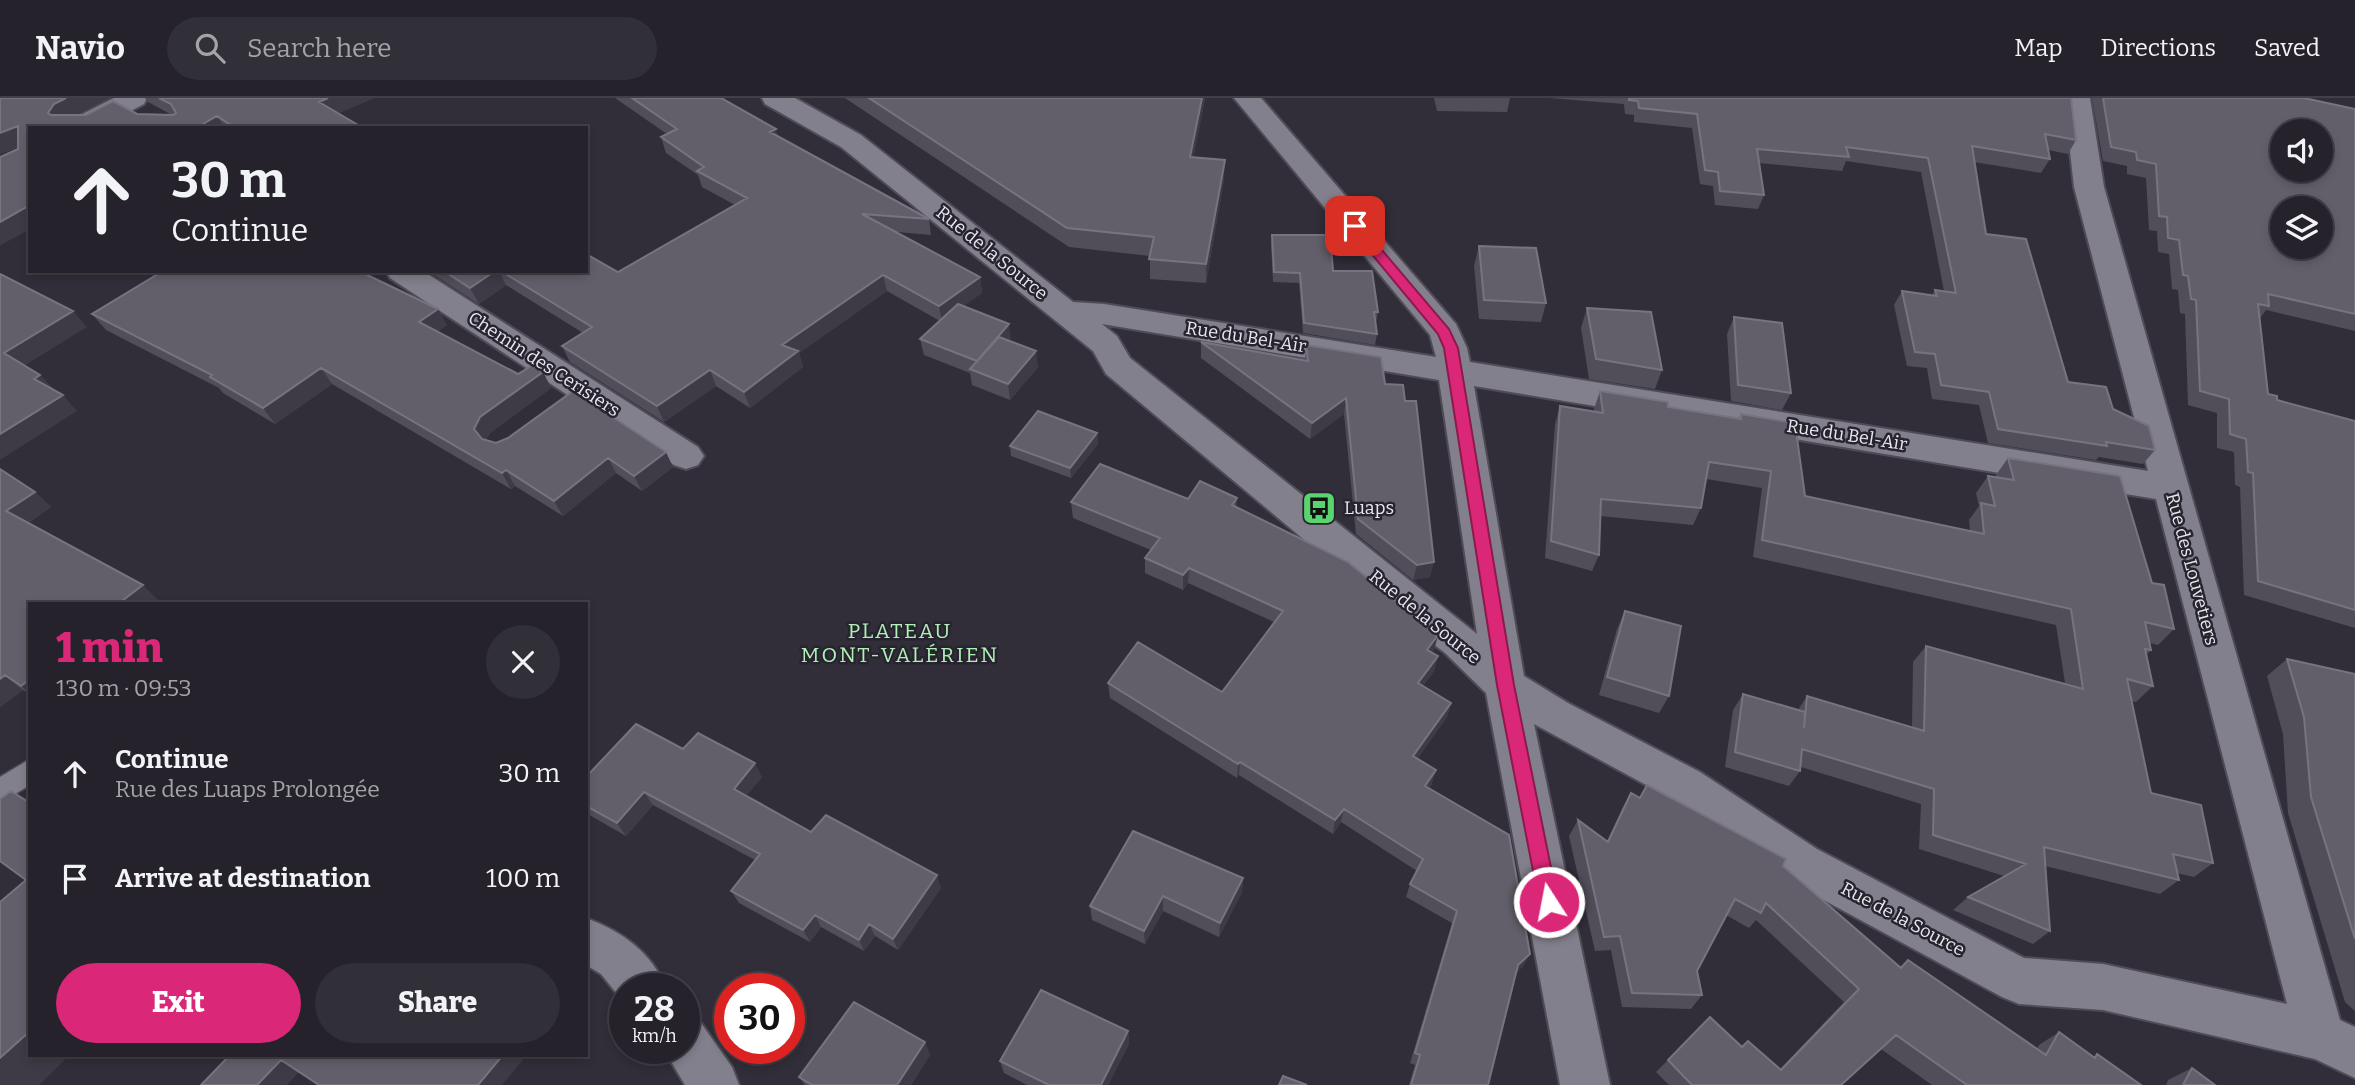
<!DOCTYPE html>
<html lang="en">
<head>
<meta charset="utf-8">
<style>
  :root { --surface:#25222b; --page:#312f37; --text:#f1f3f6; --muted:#a3a4a9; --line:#423f47; --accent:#db2777 }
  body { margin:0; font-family:Bitter,serif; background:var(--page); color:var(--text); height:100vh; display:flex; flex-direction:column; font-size:26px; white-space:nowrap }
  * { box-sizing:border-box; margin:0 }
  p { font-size:23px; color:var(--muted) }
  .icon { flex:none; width:38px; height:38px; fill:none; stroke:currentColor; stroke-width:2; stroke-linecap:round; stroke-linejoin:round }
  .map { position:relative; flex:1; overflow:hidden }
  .drawer { position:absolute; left:28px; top:504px; width:560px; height:455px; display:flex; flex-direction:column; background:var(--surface); border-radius:0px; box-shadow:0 4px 10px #0003,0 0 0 2px var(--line) }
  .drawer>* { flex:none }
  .guide { position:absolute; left:28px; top:28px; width:560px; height:147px; border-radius:0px; box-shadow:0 4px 10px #0003,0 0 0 2px var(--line); background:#25222b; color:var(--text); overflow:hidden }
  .controls { position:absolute; left:2270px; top:21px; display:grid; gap:14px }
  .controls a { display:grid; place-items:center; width:63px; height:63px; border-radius:50%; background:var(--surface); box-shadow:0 4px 10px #0003,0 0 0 2px var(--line); font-size:35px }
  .speed { position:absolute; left:609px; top:875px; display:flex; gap:14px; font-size:35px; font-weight:700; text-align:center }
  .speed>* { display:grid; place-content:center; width:91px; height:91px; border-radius:50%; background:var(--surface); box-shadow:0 4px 10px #0003,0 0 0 2px var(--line); line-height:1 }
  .speed small { font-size:18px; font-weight:400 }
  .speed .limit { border:10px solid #d22; background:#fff; color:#111 }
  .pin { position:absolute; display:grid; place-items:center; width:60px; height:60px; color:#fff; margin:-30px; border-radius:14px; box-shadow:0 4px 10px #0006 }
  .me { position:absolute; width:77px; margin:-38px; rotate:349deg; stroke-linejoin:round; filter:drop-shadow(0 0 5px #0008) }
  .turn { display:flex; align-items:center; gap:24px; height:147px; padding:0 28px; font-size:32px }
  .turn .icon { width:91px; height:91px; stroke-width:2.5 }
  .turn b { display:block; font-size:49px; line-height:60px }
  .round { display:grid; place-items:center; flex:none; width:74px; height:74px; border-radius:37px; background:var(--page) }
  .overview { display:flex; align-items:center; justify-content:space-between; height:119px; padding:0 28px }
  h1 { font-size:42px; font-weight:800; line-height:52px; color:var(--accent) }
  .action { display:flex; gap:14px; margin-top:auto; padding:14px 28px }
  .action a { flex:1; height:80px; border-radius:42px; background:var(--accent); color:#fff; font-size:28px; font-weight:800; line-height:80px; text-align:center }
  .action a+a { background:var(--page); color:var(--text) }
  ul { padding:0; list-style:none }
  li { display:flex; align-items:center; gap:21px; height:105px; padding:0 28px }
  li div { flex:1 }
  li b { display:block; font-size:26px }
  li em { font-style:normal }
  header { display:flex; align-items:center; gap:42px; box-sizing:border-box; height:98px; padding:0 35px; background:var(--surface); border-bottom:2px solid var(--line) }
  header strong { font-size:33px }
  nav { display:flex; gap:38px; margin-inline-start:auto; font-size:24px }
  .search { width:490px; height:63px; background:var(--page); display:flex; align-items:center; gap:18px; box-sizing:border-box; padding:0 24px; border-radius:38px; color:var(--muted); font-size:26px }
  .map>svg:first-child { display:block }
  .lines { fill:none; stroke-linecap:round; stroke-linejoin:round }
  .lane-casing { stroke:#4f4c56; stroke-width:3 }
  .street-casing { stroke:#4f4c56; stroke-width:4 }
  .lane { fill:#83808d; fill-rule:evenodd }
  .street { fill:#83808d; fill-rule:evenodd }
  .wall { fill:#514e5a }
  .shaded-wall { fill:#3e3b46 }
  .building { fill:#625f6a; stroke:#77747f; stroke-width:2; fill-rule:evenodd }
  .route { fill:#db2777; stroke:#8e194d; stroke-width:2 }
  .labels { text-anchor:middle; stroke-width:5; stroke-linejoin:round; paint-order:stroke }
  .street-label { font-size:18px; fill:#e9e7ee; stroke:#27242f }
  .poi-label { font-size:18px; fill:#e9e7ee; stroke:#27242f; text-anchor:start }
  .quarter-label { font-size:21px; letter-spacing:2px; fill:#b0efb6; stroke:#27242f }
</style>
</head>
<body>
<header>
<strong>Navio</strong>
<div class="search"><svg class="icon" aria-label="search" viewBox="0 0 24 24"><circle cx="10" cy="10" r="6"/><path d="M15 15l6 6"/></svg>Search here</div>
<nav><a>Map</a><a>Directions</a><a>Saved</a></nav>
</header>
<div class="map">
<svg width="2355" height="987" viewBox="0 0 2355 987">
  <rect width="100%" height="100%" fill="#312e39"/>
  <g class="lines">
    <!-- lane casing -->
    <g class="lane-casing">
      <path id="lane" d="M30,661v26l-30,18v-26z"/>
    </g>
    <!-- street casing -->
    <g class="street-casing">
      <path id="street" d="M114,0h33l-3,6 -46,24h-35l4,-6z
        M762,0h33l66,37 212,167 31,2 332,53 -6,-22 -196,-237h27l195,226 11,24 3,14 678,109 -74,-284 -10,-89h26l14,89 236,833 15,7v51l-40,-19 -212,-49 -84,-6 -17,-7 -217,-118 -115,-81 -136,-74 76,361h-50l-74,-392 -41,-40 -64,-49 -275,-230 -13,-23 -252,-204 -76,-43zM1102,226l337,56 38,254 -347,-276 -13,-22zM1474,288l682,113 131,505 -184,-40 -79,-6 -207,-109 -117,-77 -132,-69 -44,-27z
        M386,173h37l275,176 6,9 -6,9 -12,4 -12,-4 -284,-187z
        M586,820c37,14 65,34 81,71h-42v15l-24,-30 -15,-9z
        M684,918l17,7 31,44 7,18h-54l-22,-37h21z"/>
    </g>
    <!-- lane -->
    <use href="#lane" class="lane"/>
    <!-- street -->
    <use href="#street" class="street"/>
  </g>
  <!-- wall -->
  <path class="wall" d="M0,0h109l-34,17h97l-24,-13 -3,-4h229l-36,15 25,15h-333v101l-30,16v-88l18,-8v-2l-18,7z
    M615,0h111l-3,1 55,38 151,82 2,16 -34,-3 83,45 2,16 -19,13 48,35 27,26 -28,33 -38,-15 -2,-12 -46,-18 -4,-16 20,-18 -53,-30 -88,62 4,14 -53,41 -34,-22 -52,36 -94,-60 -8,-16 21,-13 -77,-48 -27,19 -51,-33 190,1 117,-67 -33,-18 -4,-12 -32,-22 -5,-16 6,-3z
    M845,0h360l-1,6 -11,53 31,22 -18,104 -56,-4v-23l-81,-9z
    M1434,0h76l-3,14 -70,-1z
    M1549,0h522l5,42 -8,14 -20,-4 2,9 -9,14 -67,-11 12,72 82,148 45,27 42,41 -12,14 -44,-7 -3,3 -108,-17 -9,-38 -47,-6 -5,-31 -20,-2 -13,-61 8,-14 30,4 3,-5 9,1 -23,-119 -75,-11 -4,10 -83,-8 5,32 -6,14 -43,-4 -2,-19 -13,-2 -8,-56 -58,-6v-7l-9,-1 -1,-10z
    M2092,0h212l51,11v222l-89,-21 -6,8 8,76 9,6 78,21v207l-111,-33 -4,-108 -5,-2 -1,-33 -17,-4v-35l-29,-8 -3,-91 -5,-1 -2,-23 -6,-1 -3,-35 -11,-2 -1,-21 -8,-1 -3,-52 -19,-4v-8l-24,-5z
    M1272,137l61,36 45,41 -2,10h-1l2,12 -2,11 -72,-12 -4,-50 -26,-1 -2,-37z
    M1479,148l67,57 -5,19 -62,-3 -5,-53z
    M153,173h206l88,54 -10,7 81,42 25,-2 8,16 -61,45 -4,7 10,3 177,24 -31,24 -26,-18 -53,43 -48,-30 -4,3 -179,-105 -57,40 -52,-31 -4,-5 -113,-58 -14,-16 66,-40z
    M1587,210l75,62 -7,19 -66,-10 -8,-51z
    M1734,219l57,76 -9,17 -51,-9 -4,-67z
    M1201,244l104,19 1,-16 79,39 45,193 -17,3 -57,-46 -12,-120 -34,25 -109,-81z
    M1600,293l68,16 71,11 2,-4 64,82 165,35 -1,-11 10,-14 -3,-13 12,-17 8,1v-2l12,-17 144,125 22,46 -16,16 -8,-2 1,7 -5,5 7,31 -17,16 -5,-1 20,92 62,70 -19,14 -17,-4 2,7 -19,14 -115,-28 5,65 -17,13 -80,-34 15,-13 36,-21 -85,-27 2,-45 -120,-37 -1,4 -11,15 -64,-19 8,-57 10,-16 55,16 9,-14 105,31 1,-65 13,-16 139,37 -9,-58 -303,-68 9,-69 -56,-9 -5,29 -8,17 -93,-9 -1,39 -7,16 -47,-13 10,-134 5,-18 34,5v-2z
    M1097,335l1,11 -27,34 -60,-22 -1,-10z
    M0,371l35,23 16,15 -23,16 130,77 -5,4h-123v90l-7,-4 -23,17z
    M1237,400l-1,9 202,128 -4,15 -2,3 6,3 -4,15 -11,15 28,17 -4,14 -30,42 15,25 -3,4 101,166 -7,12 -7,7 -28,112h-79l6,-20 -5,-2 42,-140 -46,-26 4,-13 7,-13 -76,-49 -8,12 -94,-59 -2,3 -127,-80 -2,-15 114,9 52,-70 -86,-39 -5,7 -38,-17v-15l6,-8 -78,-32 -2,-16z
    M1625,513l44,85 -10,17 -60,-18 18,-66z
    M2287,561l68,15v337l-10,-9 -57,-189 -5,-79 -16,-58z
    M683,651l79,28 -16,19 65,36 130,56 -43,62 -23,-14 -11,15 -43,-24 -11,15 -71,-39 -8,-12 24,-31 -102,-55 -27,31 -40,-23v-36z
    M1631,695l152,73 117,101 8,-7 129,89 2,-4 20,-13 34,25 4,-3 44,31h-209l-51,-36 -40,36h-172l-13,-13 12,-12 74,-13 38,22 64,-67 -88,-82 -7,8 -23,-13 -29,56 5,24 -11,14 -69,-2 -11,-57 -16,1 -26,-115 9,-16 29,21 15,-32z
    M1243,780l-1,14 -23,45 -56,-26 -18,33 -53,-24 -2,-14z
    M1128,933l1,13 -21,41h-81l-23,-12 -4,-12z
    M925,944l5,13 -19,30h-106l-6,-8z
    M2192,970l-9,17h-17l2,-5z"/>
  <!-- shaded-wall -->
  <path class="shaded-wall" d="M66,0h43l-43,22 -5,8 -13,-15 6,-9z
    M328,0h46l-46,20 -9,-16z
    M1202,0h3l-1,6 -14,72v-19z
    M217,18l8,12h-29z
    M18,28l12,16 -30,12v-21z
    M776,31l4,16 -10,-13z
    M1225,62l-1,19 -18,104v-19z
    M30,107v24l-30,16v-23z
    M495,173h4l7,14 -27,19 -9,-16z
    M883,177l4,16 -88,62 4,14 -53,41 -6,-16 38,-47z
    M980,179l2,16 -40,29 -3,-16z
    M438,211l9,16 -19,13 -9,-16z
    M73,213l14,16 -68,42 -15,-16z
    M1009,226l2,17 -29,33 -5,-13z
    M1036,253l2,16 -28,33 -2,-16z
    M321,270l11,16 -57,40 -12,-16z
    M710,272l6,16 -52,36 -7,-16z
    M543,274l8,16 -61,45 -6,11 -10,-15 6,-12z
    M40,277l15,15 -21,-11z
    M63,297l14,16 -77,49v-26z
    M1346,300l-2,16 -34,25 2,-16z
    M1097,335l1,11 -27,34 -1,-10z
    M666,354l7,15 -31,24 -8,-15z
    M608,360l8,15 -53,43 -9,-15z
    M506,372l9,16 -4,3 -9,-16z
    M35,394l16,15 -28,19 -17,-15z
    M1434,464l-4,15 -17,3 4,-15z
    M1189,470l-1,15 -5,7v-15z
    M143,487l15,15 -5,4h-35z
    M1438,537l-4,15 -10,15 3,-15z
    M1438,558l-4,15 -20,27 4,-15z
    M5,577l18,15 -23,17v-28z
    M30,581v14l-9,-7z
    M1451,605l-4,14 -38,53 4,-14z
    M1240,664l-1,13 -2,3 1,-14z
    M755,665l7,14 -21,25 -7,-13z
    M1436,672l-4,14 -11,15 4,-13z
    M644,694l9,13 -27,31 -9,-13z
    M1344,711l-3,13 -8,12 2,-14z
    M937,777l4,13 -43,62 -5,-11z
    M1243,780l-1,14 -23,45 1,-14z
    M1163,798v15l-18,33 -1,-13z
    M815,817l6,12 -11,15 -7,-12z
    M869,826l6,12 -11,15 -5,-11z
    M1530,856l-7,12 -11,11 6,-12z
    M30,933v24h40l-31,30h-39v-27z
    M1128,933l1,13 -21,41h-7z
    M925,944l5,13 -19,30h-14z
    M503,957h24l-25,30h-24z
    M281,962l19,11 -13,14h-30z"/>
  <!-- building -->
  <path class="building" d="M0,0h66l-12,6 -6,9 3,2h35l27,-14 24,13 36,1 3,-2 -5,-9 -12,-6h169l-9,4 44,26h-128l-18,-12 -21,12h-166v77l-30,17v-65l18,-8v-23l-18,7z
    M632,0h89l55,31 -6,3 159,87 -67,-5 118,63 -41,29 -56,-31 -101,70 16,6 -54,41 -34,-22 -53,36 -95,-60 30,-19 -91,-56h85v-17l32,18 129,-74 -50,-27 7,-4 -43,-30 16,-8z
    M869,0h333l-12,59 35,3 -19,104 -57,-5 5,-22 -87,-9z
    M1629,0h442l5,42 -31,-6 5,25 -78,-13 14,88 40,5 42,143 38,5 7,22 36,17 6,24 -49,-8 1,4 -109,-17 -9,-37 -48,-7 -6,-31 -20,-2 -13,-61 35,5 -2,-6 21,3 -28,-135 -82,-11 3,10 -92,-8 7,46 -44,-4 -2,-19 -13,-2 -8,-56 -58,-6 -1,-7 -9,-1z
    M2103,0h201l51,11v205l-87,-20 1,12 -11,-2 10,90 9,2v4l78,21v189l-97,-29 -5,-108 -5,-1 -2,-33 -16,-5 -1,-35 -29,-8 -4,-91 -5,-1 -3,-23 -5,-1 -4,-35 -11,-2 -1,-21 -8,-1 -3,-52 -19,-4 -1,-8 -25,-5zM2282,33h38v39h-38zM2282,110h38v39h-38z
    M1272,137h58l3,36h39l6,41h-4l3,22 -73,-11 -4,-50 -26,-1z
    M1479,148l57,2 10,55 -62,-3z
    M163,173h196l79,38 -19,13 99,52 15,-9 10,7 -63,45 -6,12 8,10 14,4 12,-5 65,-47 93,61 -32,24 -26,-18 -54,43 -48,-31 -4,3 -181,-105 -58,40 -53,-31 2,-2 -120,-61z
    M444,173h51l-25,17z
    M0,176l73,37 -69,42 36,22 -6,4 29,16 -63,39z
    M958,206l51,20 -32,37 -57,-22z
    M1587,210l64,4 11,58 -66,-11z
    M1734,219l48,6 9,70 -53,-8z
    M999,239l37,14 -28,33 -38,-15z
    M1201,244l107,19 -2,-16 75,12 4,27 18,1 2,16h11l18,161 -17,3 -59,-46 -12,-121 -34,25z
    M1600,293l68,11v5l73,12v-5l54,9 10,73 179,38 -3,-31 14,3 -7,-30 26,4 -6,-22 112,18 32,107 12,2 10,44 -29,-7 6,28 -6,-1 8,37 -26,-7 24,114 50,12 12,58 -40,-9 6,26 -135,-33 6,84 -82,-34 58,-33 -93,-29 1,-46 -132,-40 -2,22 -65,-19 8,-58 62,18 -1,16 3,-32 117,35 2,-85 157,43 -12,-80 -309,-69 9,-69 -62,-9 -8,46 -100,-9 -2,56 -48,-14 9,-135 43,7z
    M1038,313l59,22 -27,35 -60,-22z
    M1100,366l88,35 12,-18 37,17 -5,7 116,57 90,73 -11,15 11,6 -20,27 33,20 -38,53 23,14 -11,16 84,49 21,119 -12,11 -30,120h-77l9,-30 -5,-2 42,-142 -47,-27 13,-25 -79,-50 -9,11 -95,-58 -2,2 -130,-81 30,-41 84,50 61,-81 -94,-43 -6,7 -38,-17 15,-20 -89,-36z
    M0,371l35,23 -29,19 137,74 -25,19h-88v75l-9,7 -16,-11 -5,4z
    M1625,513l56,15 -12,70 -62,-19z
    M2287,561l68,15v265l-44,-142 -7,-80z
    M636,626l47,25 15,-16 57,30 -21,26 77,43 15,-17 111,60 -44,64 -24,-15 -10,16 -44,-25 -12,15 -72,-39 29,-37 -116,-62 -27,31 -31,-17v-29z
    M1647,687l139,74 -3,7 118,102 7,-8 138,95 13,-23 36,26 2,-4 44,31h-174l-71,-50 -55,50h-149l-24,-25 42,-43 32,30 6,-6 33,29 78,-81 -93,-86 -5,10 -26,-14 -38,72 5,24 -70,-2 -12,-57 -16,1 -26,-117 30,22 23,-49 9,5z
    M11,693l19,12v228l-30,27v-156l26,-22 -26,-19v-62z
    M1133,733l110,47 -23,45 -57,-27 -19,35 -54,-25z
    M1041,892l87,41 -27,54h-52l-49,-24z
    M854,904l71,40 -28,43h-85l-13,-8z
    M230,957h273l-25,30h-159l-38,-25 -24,25h-56z
    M2192,970l23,17h-32z
    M1283,978l24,9h-28z"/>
  <!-- route -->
  <path class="route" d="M1355,124l4,1 90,106 9,19 56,337 44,217 -2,7 -7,2 -7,-2 -3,-7 -42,-217 -53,-337 -6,-14 -88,-106 -2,-2z"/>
  <!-- icons -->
  <defs>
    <g id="bus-square" transform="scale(1.75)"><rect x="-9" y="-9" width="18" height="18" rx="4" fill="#59d56f" stroke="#27242f"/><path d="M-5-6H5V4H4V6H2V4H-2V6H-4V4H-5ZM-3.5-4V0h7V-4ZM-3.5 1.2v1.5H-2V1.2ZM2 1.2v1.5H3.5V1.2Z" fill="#111"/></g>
  </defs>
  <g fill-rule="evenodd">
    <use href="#bus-square" x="1319" y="410"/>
  </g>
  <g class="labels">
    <!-- street labels -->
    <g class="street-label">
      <text transform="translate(992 155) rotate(39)" y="6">Rue de la Source</text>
      <text transform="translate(1246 239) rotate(9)" y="6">Rue du Bel-Air</text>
      <text transform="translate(544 266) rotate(33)" y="6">Chemin des Cerisiers</text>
      <text transform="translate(1847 337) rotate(9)" y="6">Rue du Bel-Air</text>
      <text transform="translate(2192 471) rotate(75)" y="6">Rue des Louvetiers</text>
      <text transform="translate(1425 519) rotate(39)" y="6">Rue de la Source</text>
      <text transform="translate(1903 821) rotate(28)" y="6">Rue de la Source</text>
    </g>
    <!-- poi labels -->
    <g class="poi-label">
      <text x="1344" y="416">Luaps</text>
    </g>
    <!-- quarter labels -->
    <g class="quarter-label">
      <text x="900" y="540">PLATEAU<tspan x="900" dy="24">MONT-VALÉRIEN</tspan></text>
    </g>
  </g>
</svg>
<div class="controls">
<a><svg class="icon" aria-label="sound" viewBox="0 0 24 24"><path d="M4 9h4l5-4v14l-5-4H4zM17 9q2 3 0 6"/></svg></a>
<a><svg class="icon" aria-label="layers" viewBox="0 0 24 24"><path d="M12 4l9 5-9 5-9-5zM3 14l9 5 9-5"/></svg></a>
</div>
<div class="speed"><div>28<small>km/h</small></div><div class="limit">30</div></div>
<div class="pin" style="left:1355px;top:128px;background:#d93025"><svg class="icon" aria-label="arrive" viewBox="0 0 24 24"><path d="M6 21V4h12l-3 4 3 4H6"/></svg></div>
<svg class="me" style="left:1549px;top:804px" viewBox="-20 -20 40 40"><circle r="17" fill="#db2777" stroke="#fff" stroke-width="3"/><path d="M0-11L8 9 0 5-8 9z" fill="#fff"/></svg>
<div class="guide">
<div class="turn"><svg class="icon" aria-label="ahead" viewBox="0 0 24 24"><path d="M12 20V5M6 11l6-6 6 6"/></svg><div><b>30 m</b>Continue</div></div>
</div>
<section class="drawer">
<div class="overview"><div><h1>1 min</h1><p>130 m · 09:53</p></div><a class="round"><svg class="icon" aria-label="close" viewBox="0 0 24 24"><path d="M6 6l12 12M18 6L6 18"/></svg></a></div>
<ul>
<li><svg class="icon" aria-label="ahead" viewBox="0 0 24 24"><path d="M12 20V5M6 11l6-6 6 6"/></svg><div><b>Continue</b><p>Rue des Luaps Prolongée</p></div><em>30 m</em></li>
<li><svg class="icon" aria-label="arrive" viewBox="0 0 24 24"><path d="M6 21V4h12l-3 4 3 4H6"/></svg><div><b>Arrive at destination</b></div><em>100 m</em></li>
</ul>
<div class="action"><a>Exit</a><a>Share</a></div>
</section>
</div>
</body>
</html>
